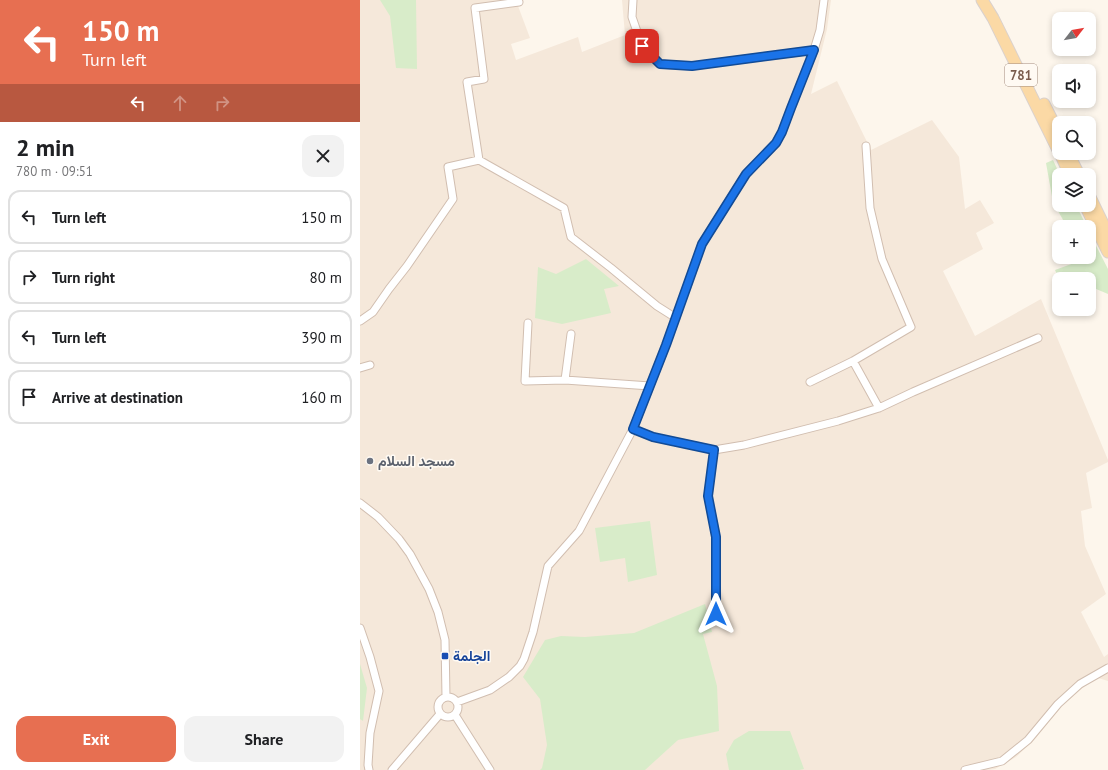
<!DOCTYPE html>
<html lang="en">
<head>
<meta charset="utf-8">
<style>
  :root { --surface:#fff; --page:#f2f2f2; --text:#202124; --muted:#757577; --line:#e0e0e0; --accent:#e76f51 }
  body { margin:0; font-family:"PT Sans",Vazirmatn,sans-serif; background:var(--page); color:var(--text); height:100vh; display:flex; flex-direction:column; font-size:15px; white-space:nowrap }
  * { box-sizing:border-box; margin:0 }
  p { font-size:13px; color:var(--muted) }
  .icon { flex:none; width:22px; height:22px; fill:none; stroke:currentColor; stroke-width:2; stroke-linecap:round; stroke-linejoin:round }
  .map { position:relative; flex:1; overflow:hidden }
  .drawer { display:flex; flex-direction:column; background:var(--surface); width:360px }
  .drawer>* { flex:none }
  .banner { background:#e76f51; color:#fff; overflow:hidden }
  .needle { width:26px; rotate:59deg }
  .controls { position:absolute; left:692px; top:12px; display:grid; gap:8px }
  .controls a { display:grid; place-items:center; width:44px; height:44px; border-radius:8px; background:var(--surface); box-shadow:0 2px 6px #0003; font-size:20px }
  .pin { position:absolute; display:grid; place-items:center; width:34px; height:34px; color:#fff; margin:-17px; border-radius:8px; box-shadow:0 2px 6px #0006 }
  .me { position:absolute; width:44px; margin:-22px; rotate:0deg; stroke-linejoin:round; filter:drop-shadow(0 0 3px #0008) }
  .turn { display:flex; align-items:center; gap:14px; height:84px; padding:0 16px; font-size:18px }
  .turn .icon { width:52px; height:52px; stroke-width:2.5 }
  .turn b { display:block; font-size:28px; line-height:34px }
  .lanes { display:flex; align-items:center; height:38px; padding:0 16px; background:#0003; justify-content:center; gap:20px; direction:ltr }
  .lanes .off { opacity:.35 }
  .round { display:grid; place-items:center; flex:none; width:42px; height:42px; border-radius:12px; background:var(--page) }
  .head { display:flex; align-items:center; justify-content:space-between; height:68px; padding:0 16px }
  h1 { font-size:24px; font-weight:600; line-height:30px }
  .button { display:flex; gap:8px; margin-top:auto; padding:8px 16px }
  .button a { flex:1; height:46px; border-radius:12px; background:var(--accent); color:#fff; font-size:16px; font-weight:600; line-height:46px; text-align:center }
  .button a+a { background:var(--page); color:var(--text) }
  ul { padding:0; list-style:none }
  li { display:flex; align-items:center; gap:12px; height:54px; margin:0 8px 6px; padding:0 8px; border:2px solid var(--line); border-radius:12px }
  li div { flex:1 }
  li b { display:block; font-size:15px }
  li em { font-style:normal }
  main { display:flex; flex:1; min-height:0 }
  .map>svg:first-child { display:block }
  .residential { fill:#f5e8da }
  .green { fill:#d8ecc9 }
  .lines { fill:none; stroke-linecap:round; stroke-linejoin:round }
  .street-casing { stroke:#d1beb0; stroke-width:9 }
  .primary-casing { stroke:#dad1cd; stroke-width:13 }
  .street { stroke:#fff; stroke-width:7 }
  .primary { stroke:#fbd9a5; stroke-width:11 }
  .route-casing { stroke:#114b97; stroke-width:10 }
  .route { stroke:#1a73e8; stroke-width:7 }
  .worship-dot { fill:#6b7280; stroke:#fffaf3; stroke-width:1.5 }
  .transit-dot { fill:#1a4fb4; stroke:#fffaf3; stroke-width:1.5 }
  .labels { text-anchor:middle; stroke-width:3; stroke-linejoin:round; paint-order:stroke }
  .shield { fill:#fffaf3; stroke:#a28b7f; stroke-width:1 }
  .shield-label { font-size:13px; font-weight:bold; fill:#7a5c4d }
  .worship-label { font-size:14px; font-weight:bold; fill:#5b616d; stroke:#fffaf3; text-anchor:start }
  .transit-label { font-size:14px; font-weight:bold; fill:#164399; stroke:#fffaf3; text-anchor:start }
</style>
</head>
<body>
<main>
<section class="drawer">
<div class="banner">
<div class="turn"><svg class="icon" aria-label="left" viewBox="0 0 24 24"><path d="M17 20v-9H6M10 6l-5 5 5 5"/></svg><div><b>150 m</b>Turn left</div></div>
<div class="lanes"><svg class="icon" aria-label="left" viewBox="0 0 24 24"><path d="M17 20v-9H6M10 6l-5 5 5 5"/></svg><svg class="icon off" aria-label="ahead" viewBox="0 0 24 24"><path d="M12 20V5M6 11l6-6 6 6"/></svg><svg class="icon off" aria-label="right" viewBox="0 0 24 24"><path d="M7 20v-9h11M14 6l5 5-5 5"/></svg></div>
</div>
<div class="head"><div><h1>2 min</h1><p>780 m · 09:51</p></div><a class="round"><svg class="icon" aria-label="close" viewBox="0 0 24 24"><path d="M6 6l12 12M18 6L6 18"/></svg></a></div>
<ul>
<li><svg class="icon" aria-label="left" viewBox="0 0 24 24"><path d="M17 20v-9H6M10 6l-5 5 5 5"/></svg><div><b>Turn left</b></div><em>150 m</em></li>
<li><svg class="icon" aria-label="right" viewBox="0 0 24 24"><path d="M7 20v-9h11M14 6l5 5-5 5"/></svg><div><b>Turn right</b></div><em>80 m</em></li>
<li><svg class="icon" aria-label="left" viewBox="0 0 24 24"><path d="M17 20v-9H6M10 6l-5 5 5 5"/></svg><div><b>Turn left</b></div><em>390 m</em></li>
<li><svg class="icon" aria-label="arrive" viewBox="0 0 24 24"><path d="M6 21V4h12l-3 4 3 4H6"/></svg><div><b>Arrive at destination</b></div><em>160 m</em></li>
</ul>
<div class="button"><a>Exit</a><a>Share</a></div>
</section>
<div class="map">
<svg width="748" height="770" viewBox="0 0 748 770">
  <rect width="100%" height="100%" fill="#fdf6ec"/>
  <!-- residential -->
  <path class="residential" d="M0,0h160l-2,6 12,32 -19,6 5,16 62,-23 4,15 43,-17 -3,-35h209l-4,29 -16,65 26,-13 34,69 61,-30 27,37 6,52 15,-9 14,23 -18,10 7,16 -40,22 32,65 66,-37 67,161v2l-22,11 6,35 -11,3 4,35 21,48 -25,18 23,45 4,-3v27l-13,-4 -34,30 -26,32 -19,18 -21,12 -8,1h-627z"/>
  <!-- green -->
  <path class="green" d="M20,0h36l1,69 -21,-1 -6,-52z
    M693,160l7,15h-1v30h17l11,22h-20l-14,-25 -7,-39z
    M729,232l19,37v25l-19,-8v-7h-30l-4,-9 30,-11 -1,-2h5z
    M226,259l33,27 -15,3 7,24 -49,11 -27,-6 3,-51 18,7z
    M290,521l7,54 -29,7 -3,-24 -25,4 -5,-34z
    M345,604l7,28 -9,2 14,52 2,45 -41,9 -33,30h-105l2,-2 5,-23 -7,-46 -17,-22 22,-37 16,-4 24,1 49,-4z
    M0,664l7,24 -4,33 -3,-2z
    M389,731h41l14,38 -5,1h-70l-3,-16 8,-14z"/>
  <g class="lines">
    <!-- street casing -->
    <g class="street-casing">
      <path id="street" d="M273,0l-1,17 10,29 18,18 32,2 122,-16
        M119,160l-12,-78 17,-3 -9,-71 44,-6 -1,-2
        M0,321l13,-9 16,-23 18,-23 46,-67 -5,-32 31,-7 85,48 7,29 40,31 46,38 19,12
        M168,323l-3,58 40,-1 85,6
        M493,361l26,47
        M0,368l10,-3
        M205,380l6,-46
        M450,382l43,-21 58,-34 -29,-68 -12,-51 -4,-62
        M273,429l20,8 61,13 30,-5 94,-24 41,-13 34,-16 125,-54
        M354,450l-6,46 8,41v77
        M0,503l18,14 21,22 11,15 19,35 9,23 7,28 1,57
        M0,628l10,29 9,34 -9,42 -2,32 1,5
        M78 707a10 10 0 1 1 20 0a10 10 0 1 1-20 0Z
        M97,702l33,-12 19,-13 11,-11 4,-7 9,-27 15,-66 31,-35 54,-102 33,-84 36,-101 44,-70 30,-31 6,-11 9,-24 23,-58 6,-20 4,-30
        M95,715l35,55
        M32,770l48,-56
        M605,770l37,-9 26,-21 30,-36 22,-20 28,-16"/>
    </g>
    <!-- primary casing -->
    <g class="primary-casing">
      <path id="primary" d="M622,0l11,18 66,134
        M684,104l15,30
        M700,153l10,22
        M708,153l11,22
        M729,195l19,39
        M725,205l23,47"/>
    </g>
    <!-- street -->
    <use href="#street" class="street"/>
    <!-- primary -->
    <use href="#primary" class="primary"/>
  </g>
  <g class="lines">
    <!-- route casing -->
    <g class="route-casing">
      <path id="route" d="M282,46l18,18 32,2 122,-16 -23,58 -9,24 -6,11 -30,31 -44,70 -36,101 -33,84 20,8 61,13 -6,46 8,41v77"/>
    </g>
    <!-- route -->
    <use href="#route" class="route"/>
  </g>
  <!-- markers -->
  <circle class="worship-dot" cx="10" cy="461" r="4"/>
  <rect class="transit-dot" x="81" y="652" width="8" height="8" rx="2"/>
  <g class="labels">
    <!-- shield labels -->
    <rect class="shield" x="645" y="64" width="32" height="22" rx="3"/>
    <g class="shield-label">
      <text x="661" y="80">781</text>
    </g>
    <!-- worship labels -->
    <g class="worship-label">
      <text x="18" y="466">مسجد السلام</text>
    </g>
    <!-- transit labels -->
    <g class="transit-label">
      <text x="93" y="661">الجلمة</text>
    </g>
  </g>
</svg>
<div class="controls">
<a><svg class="needle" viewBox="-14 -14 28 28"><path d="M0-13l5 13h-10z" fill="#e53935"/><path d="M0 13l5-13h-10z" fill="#757577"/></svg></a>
<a><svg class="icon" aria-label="sound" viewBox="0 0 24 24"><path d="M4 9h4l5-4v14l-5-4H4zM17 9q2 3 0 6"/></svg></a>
<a><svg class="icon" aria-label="search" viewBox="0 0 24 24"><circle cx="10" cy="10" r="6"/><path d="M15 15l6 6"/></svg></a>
<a><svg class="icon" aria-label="layers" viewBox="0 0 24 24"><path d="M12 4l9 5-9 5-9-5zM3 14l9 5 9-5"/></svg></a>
<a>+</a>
<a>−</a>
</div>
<div class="pin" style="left:282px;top:46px;background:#d93025"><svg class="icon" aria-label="arrive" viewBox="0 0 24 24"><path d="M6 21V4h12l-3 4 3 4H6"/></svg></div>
<svg class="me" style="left:356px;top:614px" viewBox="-20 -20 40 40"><path d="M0-17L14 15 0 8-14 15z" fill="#1a73e8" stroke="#fff" stroke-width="4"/></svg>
</div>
</main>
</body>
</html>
